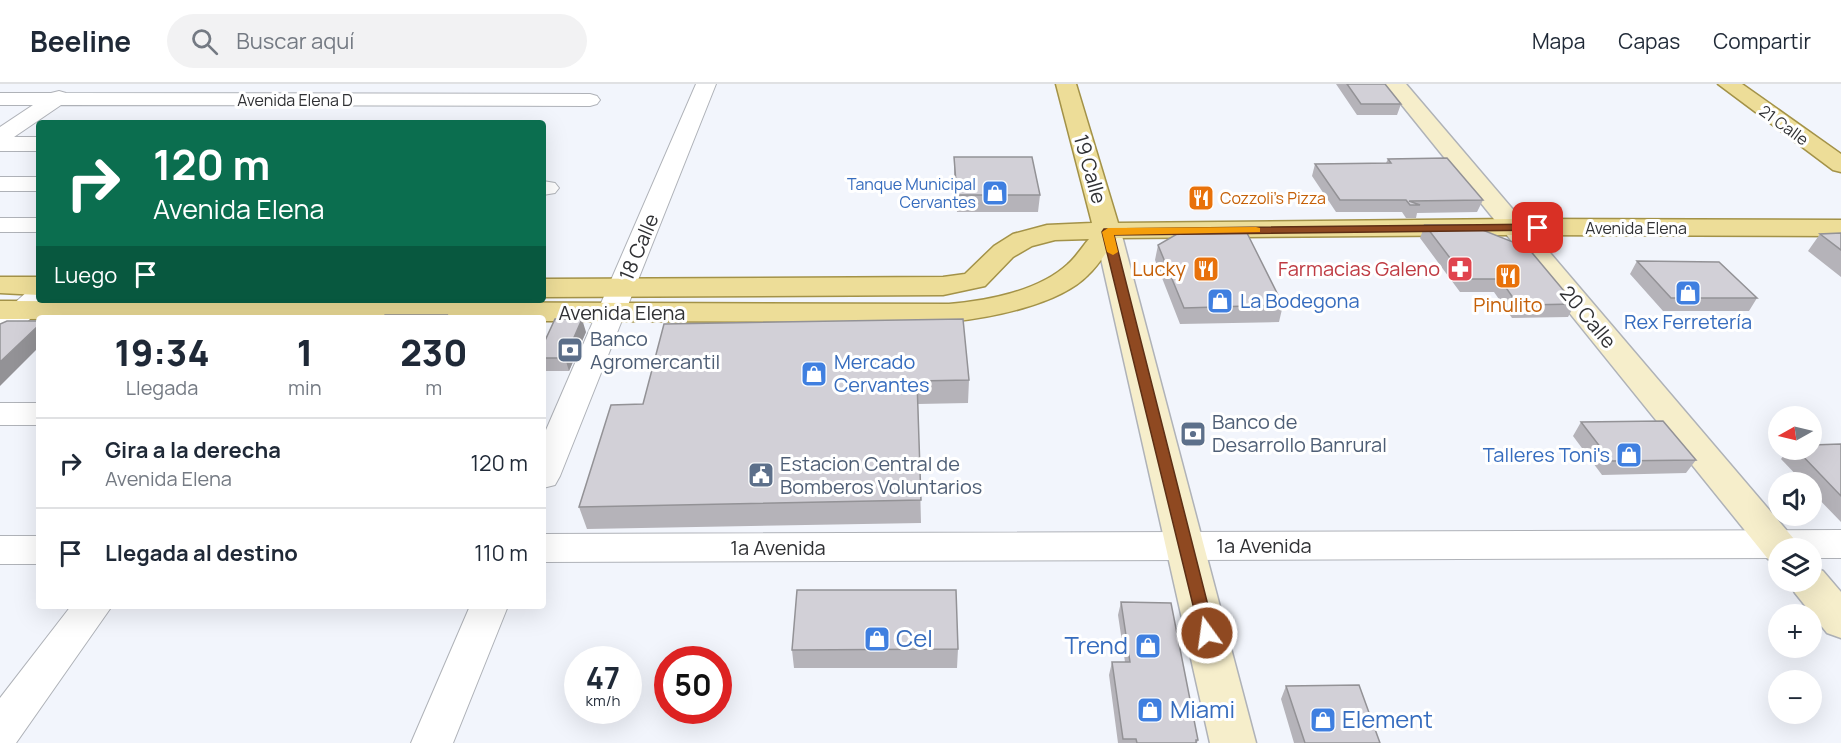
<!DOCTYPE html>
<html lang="es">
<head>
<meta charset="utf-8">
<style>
  :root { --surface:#fff; --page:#f2f2f3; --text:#1f2937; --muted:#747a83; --line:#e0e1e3 }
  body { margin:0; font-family:Manrope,sans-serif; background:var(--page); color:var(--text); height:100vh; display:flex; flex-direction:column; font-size:22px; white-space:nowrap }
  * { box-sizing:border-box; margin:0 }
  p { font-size:20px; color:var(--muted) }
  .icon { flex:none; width:33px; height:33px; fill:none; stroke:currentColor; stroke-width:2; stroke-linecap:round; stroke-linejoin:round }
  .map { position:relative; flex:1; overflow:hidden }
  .details { position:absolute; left:36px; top:231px; width:510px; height:294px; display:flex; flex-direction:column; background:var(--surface); border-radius:6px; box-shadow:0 6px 24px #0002 }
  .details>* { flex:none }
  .guide { position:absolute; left:36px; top:36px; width:510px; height:183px; border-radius:6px; box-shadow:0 6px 24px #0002; background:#0b6e4f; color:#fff; overflow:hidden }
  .needle { width:39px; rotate:262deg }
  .buttons { position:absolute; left:1768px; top:322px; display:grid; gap:12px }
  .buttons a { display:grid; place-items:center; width:54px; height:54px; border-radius:50%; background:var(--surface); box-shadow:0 6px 24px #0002; font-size:30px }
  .speed { position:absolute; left:564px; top:562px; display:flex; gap:12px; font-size:30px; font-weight:700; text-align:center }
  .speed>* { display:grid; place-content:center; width:78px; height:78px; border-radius:50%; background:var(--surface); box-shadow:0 6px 24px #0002; line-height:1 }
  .speed small { font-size:15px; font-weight:400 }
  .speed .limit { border:9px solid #d22; background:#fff; color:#111 }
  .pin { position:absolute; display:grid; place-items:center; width:51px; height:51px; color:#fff; margin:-26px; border-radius:12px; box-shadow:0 3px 9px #0006 }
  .me { position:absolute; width:66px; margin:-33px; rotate:346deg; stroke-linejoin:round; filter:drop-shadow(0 0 4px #0008) }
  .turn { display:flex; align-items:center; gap:21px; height:126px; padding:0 18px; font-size:27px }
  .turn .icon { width:78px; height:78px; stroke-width:2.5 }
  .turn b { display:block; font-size:42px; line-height:51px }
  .then { display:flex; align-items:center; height:57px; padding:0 18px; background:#0003; gap:12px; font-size:22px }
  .eta { display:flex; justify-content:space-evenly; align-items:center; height:102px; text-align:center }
  .eta b { font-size:36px; font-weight:800; line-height:42px }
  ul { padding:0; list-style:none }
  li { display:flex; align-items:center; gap:18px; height:90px; padding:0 18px; border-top:2px solid var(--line) }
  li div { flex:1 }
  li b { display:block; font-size:22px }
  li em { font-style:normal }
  header { display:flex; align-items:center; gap:36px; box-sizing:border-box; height:84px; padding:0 30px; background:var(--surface); border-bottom:2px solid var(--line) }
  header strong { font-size:28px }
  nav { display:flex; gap:33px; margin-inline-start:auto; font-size:21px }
  .search { width:420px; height:54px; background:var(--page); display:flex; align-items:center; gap:15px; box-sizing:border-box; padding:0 21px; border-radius:33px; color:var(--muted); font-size:22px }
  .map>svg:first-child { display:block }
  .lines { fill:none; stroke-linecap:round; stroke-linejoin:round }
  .street-casing { stroke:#afb2b8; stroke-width:2 }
  .secondary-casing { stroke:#afb2b8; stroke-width:3 }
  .primary-casing { stroke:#a39248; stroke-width:3 }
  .street { fill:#fff; fill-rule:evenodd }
  .secondary { fill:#f6eecb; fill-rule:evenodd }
  .primary { fill:#eddd98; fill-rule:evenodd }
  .wall { fill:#b5b3b9 }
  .shaded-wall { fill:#939296 }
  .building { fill:#d2d0d7; stroke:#939296; stroke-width:1.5 }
  .route { fill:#8f4921; stroke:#5d2f15; stroke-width:1.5 }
  .slow { fill:#f59e0b }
  .labels { text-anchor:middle; stroke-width:6; stroke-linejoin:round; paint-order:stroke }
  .far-street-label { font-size:16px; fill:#303134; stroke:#fff }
  .far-shop-label { font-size:16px; fill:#366cbe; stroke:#fff; text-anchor:end }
  .far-food-label { font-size:16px; fill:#c56008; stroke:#fff; text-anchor:start }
  .street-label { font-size:20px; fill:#303134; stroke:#fff }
  .food-label { font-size:20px; fill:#c56008; stroke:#fff; text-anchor:end }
  .health-label { font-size:20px; fill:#be3a42; stroke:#fff; text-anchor:end }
  .shop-label { font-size:20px; fill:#366cbe; stroke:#fff; text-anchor:start }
  .service-label { font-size:20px; fill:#4e5e75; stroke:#fff; text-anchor:start }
  .near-shop-label { font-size:24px; fill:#366cbe; stroke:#fff; text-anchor:start }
</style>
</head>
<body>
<header>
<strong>Beeline</strong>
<div class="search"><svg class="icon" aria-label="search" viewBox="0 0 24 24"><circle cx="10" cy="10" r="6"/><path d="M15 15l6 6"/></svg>Buscar aquí</div>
<nav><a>Mapa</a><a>Capas</a><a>Compartir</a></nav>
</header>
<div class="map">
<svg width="1841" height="659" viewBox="0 0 1841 659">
  <rect width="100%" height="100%" fill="#f2f5fc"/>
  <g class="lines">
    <!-- street casing -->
    <g class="street-casing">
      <path id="street" d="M696,0h20l-156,392 -5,9 -12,3v-51z
        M59,7l7,2 524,1 7,2 3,4 -3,4 -7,2 -529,-1 -47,32h25v14h-39v-24l33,-22h-33v-12h51z
        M0,93h39v14h-39z
        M543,97l12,2 4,5 -4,5 -12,2z
        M0,134h39v14h-39z
        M39,204v12h11l-1,2 -39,35 -10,3v-24l29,-26z
        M0,319h39v22h-39z
        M1841,446v28h-29v-9h-33v9l-1236,4v-28z
        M0,452h39v28h-39z
        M71,522h41l-96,137h-16v-45z
        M470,522h38l-55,137h-42z"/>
    </g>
    <!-- secondary casing -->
    <g class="secondary-casing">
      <path id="secondary" d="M1385,0h21l388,455 6,10h-21v14l-11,-4z
        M1108,140l9,2 4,6 135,511h-46l-115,-511 4,-6z
        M1812,483l11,4 18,21v46l-14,-5 -32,-40 -6,-11h23z"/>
    </g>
    <!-- primary casing -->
    <g class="primary-casing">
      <path id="primary" d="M1056,0h20l42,139 396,-4 327,1v16l-327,-1 -397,3c-10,12 -18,27 -29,37 -29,30 -99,43 -139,47l-406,-1v-3l-543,1v-18l949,3c38,-3 90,-13 119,-40 8,-7 14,-17 21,-25l-34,1 -23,6 -19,11 -28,29 -42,9 -400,2v-18l400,-2 22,-3 29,-28 19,-12 34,-9 45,-2z
        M1718,0h24l99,70v18l-8,-2z
        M0,193h39v18l-39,-2z"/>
    </g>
    <!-- street -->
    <use href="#street" class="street"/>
    <!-- secondary -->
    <use href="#secondary" class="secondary"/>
    <!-- primary -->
    <use href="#primary" class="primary"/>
  </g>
  <!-- wall -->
  <path class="wall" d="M1336,0h49l16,20 -4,11h-40z
    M954,73l86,38 -2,17h-81l-3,-38z
    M1388,75l95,41 -6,12 -60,1 -1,5h-10l-4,-6h-66l-24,-36 3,-12 71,-1z
    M1425,141l150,79 -7,13 -56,1 -18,-26h-34l-40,-54z
    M1841,149v44l-33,-26 12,-17z
    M1158,161l125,60 -4,17 -99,2 -25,-64z
    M1637,177l120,37 -8,13h-86l-33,-37z
    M664,240l305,56 -1,23 -50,1 3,119 -334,6 -8,-22 64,-103z
    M586,248l-17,39h-26v-26z
    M1581,338l115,38 -10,13 -84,2 -29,-39z
    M1841,360v78l-29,-30v-9h-8l-23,-24 7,-9h24z
    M1121,518l77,138 -1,3h-79l-9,-68 3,-13h13l-7,-47z
    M958,565l-1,19h-163l-2,-18z
    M1286,602l94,57h-86l-13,-44z"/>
  <!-- shaded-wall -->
  <path class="shaded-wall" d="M582,235l4,13 -17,39 -4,-13z
    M39,241v22l-39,39v-24z"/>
  <!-- building -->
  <path class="building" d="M1347,0h38l16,20h-40z
    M954,73h78l8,38h-83z
    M1447,74l36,42 -74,1 11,4h-10l-4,-5h-66l-25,-36 76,-1 -3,-4z
    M1425,141h45l58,23 47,56 -57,1 -18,-26h-34z
    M1247,149l36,72 -99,3 -26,-63 19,-11z
    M1841,149v17l-21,-16z
    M1637,177l82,1 38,36h-86z
    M385,231h62l-2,3h-62z
    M555,235h27l-17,39h-22v-13z
    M963,235l6,61 -52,1 4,119 -342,7 32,-102 32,-1 21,-80z
    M7,237h32v4l-39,37v-38z
    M1663,337l33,39 -85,1 -30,-39z
    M1841,360v52l-44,-46h15v-5z
    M797,506h159l2,59 -166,1z
    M1121,518l50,1 27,137h-2v3h-59l-1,-4h-13l-11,-77h18z
    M1359,601l21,58h-75l-19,-57z"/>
  <!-- route -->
  <path class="route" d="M1538,140l3,1v5l-427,5 101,398 -2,5 -6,3 -6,-3 -99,-406 2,-3z"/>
  <!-- slow -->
  <path class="slow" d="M1256,143l4,1v4l-146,3 4,17 -5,3 -6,-3 -5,-20 6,-4z"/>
  <!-- icons -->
  <defs>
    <g id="shop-square" transform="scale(1.35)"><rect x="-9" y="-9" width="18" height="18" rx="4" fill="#3f7fe0" stroke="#fff"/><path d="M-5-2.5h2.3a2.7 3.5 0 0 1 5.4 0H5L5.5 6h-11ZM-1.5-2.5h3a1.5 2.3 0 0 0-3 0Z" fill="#fff"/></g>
    <g id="restaurant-square" transform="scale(1.35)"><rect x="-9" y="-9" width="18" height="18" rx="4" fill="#e8710a" stroke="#fff"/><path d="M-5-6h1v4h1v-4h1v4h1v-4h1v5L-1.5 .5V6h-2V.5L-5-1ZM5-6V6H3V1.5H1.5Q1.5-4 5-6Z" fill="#fff"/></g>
    <g id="pharmacy-square" transform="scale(1.35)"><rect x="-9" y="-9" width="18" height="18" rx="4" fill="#e0444e" stroke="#fff"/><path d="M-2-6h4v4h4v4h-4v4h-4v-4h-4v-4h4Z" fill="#fff"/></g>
    <g id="bank-square" transform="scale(1.35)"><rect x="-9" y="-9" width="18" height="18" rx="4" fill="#5c6f8a" stroke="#fff"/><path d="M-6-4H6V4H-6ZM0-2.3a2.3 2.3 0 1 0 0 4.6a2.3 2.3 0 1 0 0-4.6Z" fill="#fff"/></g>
    <g id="civic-square" transform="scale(1.35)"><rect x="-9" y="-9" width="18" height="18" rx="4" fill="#5c6f8a" stroke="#fff"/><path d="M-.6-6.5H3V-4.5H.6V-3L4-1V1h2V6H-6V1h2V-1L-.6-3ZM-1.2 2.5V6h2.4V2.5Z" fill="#fff"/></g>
  </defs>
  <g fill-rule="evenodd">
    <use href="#shop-square" x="995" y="109"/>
    <use href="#restaurant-square" x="1201" y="114"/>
    <use href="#restaurant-square" x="1206" y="185"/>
    <use href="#pharmacy-square" x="1460" y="185"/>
    <use href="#restaurant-square" x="1508" y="192"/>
    <use href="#shop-square" x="1688" y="209"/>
    <use href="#shop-square" x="1220" y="217"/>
    <use href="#bank-square" x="570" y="266"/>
    <use href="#shop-square" x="814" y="290"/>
    <use href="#bank-square" x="1193" y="350"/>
    <use href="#shop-square" x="1629" y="371"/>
    <use href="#civic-square" x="761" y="391"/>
    <use href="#shop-square" x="877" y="555"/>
    <use href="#shop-square" x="1148" y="562"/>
    <use href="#shop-square" x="1150" y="626"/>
    <use href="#shop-square" x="1323" y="636"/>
  </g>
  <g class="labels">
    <!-- far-street labels -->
    <g class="far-street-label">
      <text x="295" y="22">Avenida Elena D</text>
      <text transform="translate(1784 41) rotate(36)" y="6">21 Calle</text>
      <text x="1636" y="150">Avenida Elena</text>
    </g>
    <!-- far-shop labels -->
    <g class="far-shop-label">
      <text x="976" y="106">Tanque Municipal<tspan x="976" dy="18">Cervantes</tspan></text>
    </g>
    <!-- far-food labels -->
    <g class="far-food-label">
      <text x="1220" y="120">Cozzoli's Pizza</text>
    </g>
    <!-- street labels -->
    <g class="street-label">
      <text transform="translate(1090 85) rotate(74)" y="7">19 Calle</text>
      <text transform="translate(639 163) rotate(-67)" y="7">18 Calle</text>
      <text x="622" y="236">Avenida Elena</text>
      <text transform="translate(1588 233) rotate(50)" y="7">20 Calle</text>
      <text x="1264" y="469">1a Avenida</text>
      <text x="778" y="471">1a Avenida</text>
    </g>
    <!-- food labels -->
    <g class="food-label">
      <text x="1186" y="192">Lucky</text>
      <text x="1508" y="228" text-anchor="middle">Pinulito</text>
    </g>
    <!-- health labels -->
    <g class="health-label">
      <text x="1440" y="192">Farmacias Galeno</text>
    </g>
    <!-- shop labels -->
    <g class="shop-label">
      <text x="1240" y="224">La Bodegona</text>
      <text x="1688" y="245" text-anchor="middle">Rex Ferretería</text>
      <text x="834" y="285">Mercado<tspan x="834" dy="23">Cervantes</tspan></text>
      <text x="1610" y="378" text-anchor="end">Talleres Toni's</text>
    </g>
    <!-- service labels -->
    <g class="service-label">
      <text x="590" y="262">Banco<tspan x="590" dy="23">Agromercantil</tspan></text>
      <text x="1212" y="345">Banco de<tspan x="1212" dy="23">Desarrollo Banrural</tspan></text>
      <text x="780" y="387">Estacion Central de<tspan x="780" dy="23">Bomberos Voluntarios</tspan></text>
    </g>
    <!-- near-shop labels -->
    <g class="near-shop-label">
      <text x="896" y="563">Cel</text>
      <text x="1128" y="570" text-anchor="end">Trend</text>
      <text x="1170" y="634">Miami</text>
      <text x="1342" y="644">Element</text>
    </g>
  </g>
</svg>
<div class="buttons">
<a><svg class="needle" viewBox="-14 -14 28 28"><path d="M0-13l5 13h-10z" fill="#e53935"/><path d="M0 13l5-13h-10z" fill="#747a83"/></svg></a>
<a><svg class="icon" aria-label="sound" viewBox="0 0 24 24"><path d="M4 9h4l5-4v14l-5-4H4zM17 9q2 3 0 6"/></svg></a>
<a><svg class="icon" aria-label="layers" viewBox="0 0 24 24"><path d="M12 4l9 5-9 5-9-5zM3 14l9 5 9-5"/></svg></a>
<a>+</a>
<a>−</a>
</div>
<div class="speed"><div>47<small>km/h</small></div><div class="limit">50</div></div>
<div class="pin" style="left:1538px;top:144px;background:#d93025"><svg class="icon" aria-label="arrive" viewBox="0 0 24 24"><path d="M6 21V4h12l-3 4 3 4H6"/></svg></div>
<svg class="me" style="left:1207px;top:549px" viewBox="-20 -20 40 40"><circle r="17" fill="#8f4921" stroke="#fff" stroke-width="3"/><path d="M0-11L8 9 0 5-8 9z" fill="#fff"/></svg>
<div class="guide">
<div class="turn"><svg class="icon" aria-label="right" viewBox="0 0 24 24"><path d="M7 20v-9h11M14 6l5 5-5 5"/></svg><div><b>120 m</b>Avenida Elena</div></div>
<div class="then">Luego<svg class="icon" aria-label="arrive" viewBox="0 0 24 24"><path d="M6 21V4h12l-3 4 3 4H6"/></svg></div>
</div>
<section class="details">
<div class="eta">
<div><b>19:34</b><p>Llegada</p></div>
<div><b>1</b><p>min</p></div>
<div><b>230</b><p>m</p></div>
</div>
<ul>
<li><svg class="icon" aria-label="right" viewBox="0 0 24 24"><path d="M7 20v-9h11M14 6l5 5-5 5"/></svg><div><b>Gira a la derecha</b><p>Avenida Elena</p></div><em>120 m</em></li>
<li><svg class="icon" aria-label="arrive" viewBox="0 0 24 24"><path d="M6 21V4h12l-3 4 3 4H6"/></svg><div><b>Llegada al destino</b></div><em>110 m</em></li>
</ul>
</section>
</div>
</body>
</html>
